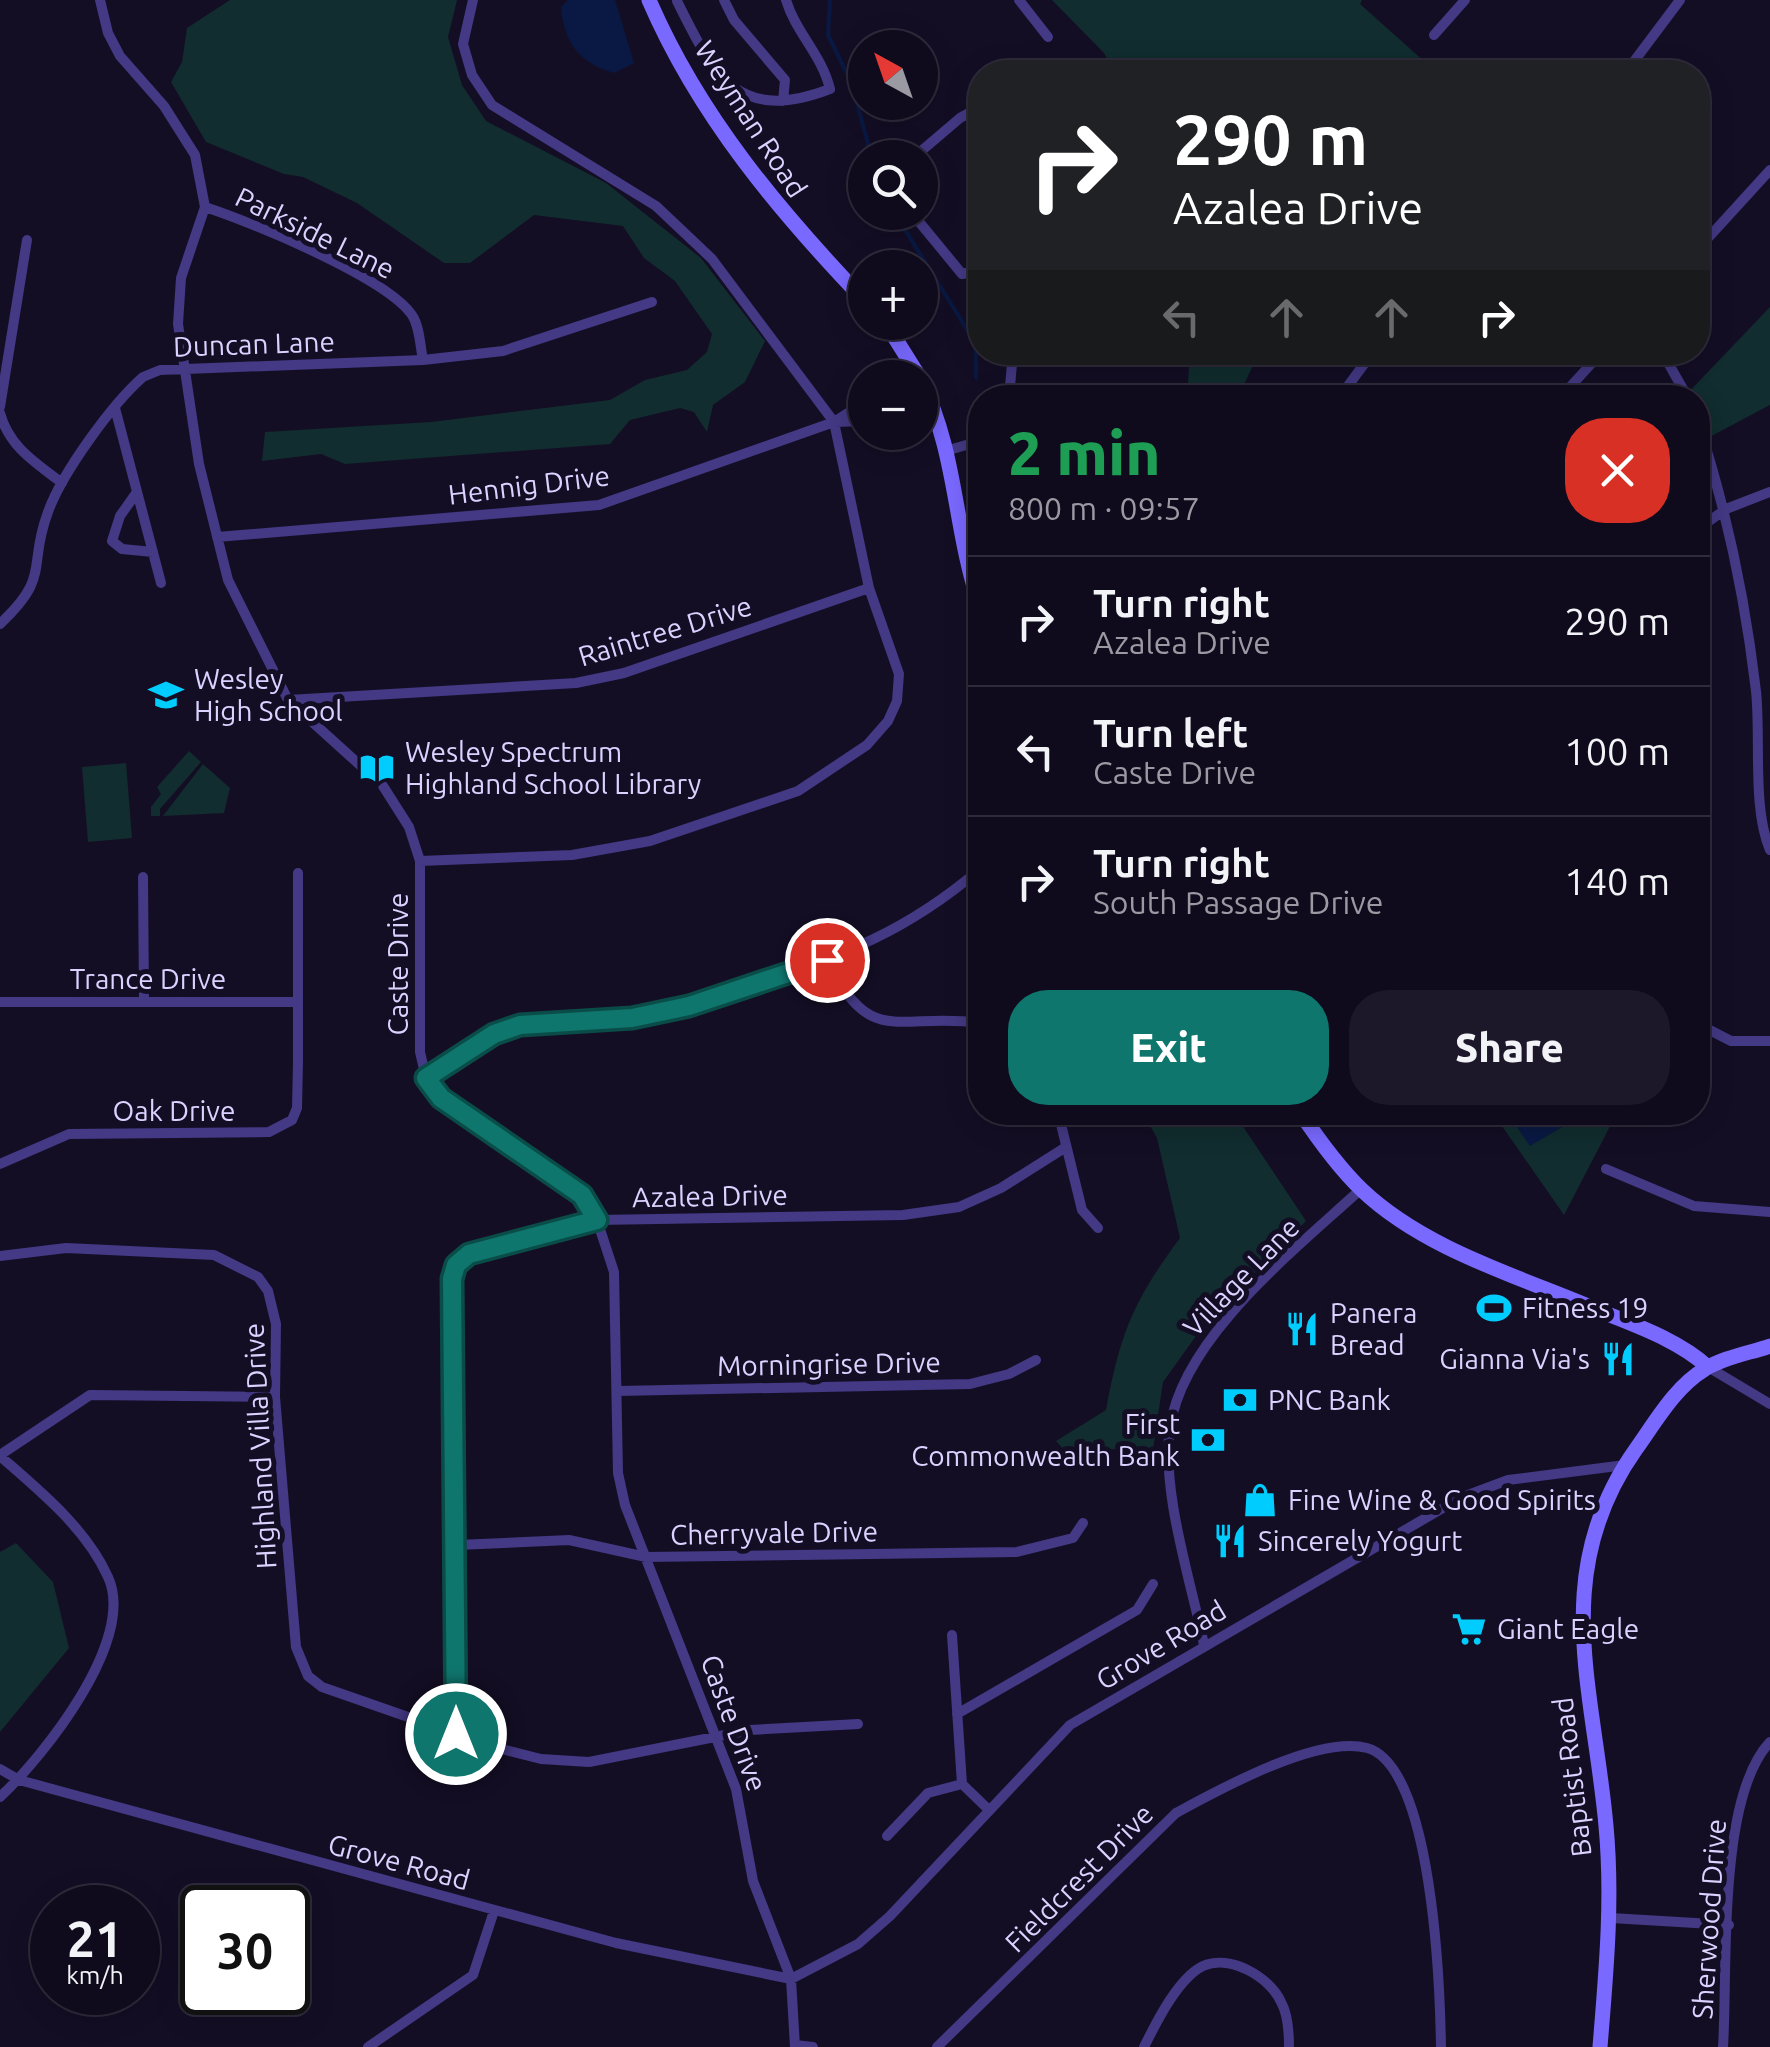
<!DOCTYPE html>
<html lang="en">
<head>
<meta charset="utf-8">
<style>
  :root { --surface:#0f0a1c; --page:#1d1829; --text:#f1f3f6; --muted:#9b9aa3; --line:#2f2b3b; --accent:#0f766e }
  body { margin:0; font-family:Ubuntu,sans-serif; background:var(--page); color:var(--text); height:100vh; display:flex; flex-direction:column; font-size:38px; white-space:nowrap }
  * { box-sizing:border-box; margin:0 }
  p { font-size:32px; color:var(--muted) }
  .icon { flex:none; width:55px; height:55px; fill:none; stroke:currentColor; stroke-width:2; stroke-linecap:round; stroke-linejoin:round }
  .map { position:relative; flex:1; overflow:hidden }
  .details { position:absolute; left:968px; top:385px; width:742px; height:740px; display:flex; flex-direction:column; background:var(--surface); border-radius:40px; box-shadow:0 5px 25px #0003,0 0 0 2px var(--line) }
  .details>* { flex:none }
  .hud { position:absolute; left:968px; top:60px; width:742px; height:305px; border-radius:40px; box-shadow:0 5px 25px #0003,0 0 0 2px var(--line); background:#202124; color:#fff; overflow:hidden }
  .needle { width:65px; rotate:320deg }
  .controls { position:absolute; left:848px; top:30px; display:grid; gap:20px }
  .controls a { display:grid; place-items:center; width:90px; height:90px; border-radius:50%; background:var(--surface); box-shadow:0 5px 25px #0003,0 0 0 2px var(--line); font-size:50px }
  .speed { position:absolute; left:30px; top:1885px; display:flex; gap:20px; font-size:50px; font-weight:700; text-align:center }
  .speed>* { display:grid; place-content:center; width:130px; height:130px; border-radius:50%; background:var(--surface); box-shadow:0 5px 25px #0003,0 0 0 2px var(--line); line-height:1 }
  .speed small { font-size:25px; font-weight:400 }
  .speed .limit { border:5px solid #111; border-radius:15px; background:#fff; color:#111 }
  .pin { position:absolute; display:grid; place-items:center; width:85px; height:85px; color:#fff; margin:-42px; border:5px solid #fff; border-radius:50%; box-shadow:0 2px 10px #0007 }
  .me { position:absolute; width:110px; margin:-55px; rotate:0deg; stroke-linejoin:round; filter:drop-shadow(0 0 8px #0008) }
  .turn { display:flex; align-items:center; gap:35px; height:210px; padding:0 40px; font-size:45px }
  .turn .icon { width:130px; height:130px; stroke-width:2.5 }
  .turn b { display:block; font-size:70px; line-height:85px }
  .lanes { display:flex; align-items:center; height:95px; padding:0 40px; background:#0003; justify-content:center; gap:50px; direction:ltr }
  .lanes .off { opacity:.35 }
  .round { display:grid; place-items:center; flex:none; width:105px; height:105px; border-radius:40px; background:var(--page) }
  .overview { display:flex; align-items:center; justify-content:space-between; height:170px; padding:0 40px }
  h1 { font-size:60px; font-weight:800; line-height:75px; color:#1e9e55 }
  .cta { display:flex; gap:20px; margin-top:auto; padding:20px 40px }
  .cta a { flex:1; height:115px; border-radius:40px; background:var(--accent); color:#fff; font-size:40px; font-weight:800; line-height:115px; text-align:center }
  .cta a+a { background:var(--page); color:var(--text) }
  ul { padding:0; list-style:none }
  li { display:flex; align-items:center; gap:30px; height:130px; padding:0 40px; border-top:2px solid var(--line) }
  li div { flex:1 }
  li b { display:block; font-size:38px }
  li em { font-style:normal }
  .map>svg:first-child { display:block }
  .green { fill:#112d2f }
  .water { fill:#091943 }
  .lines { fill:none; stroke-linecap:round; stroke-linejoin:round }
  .stream { stroke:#091943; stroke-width:4 }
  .street { stroke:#433984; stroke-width:10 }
  .secondary { stroke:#7a69ff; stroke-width:15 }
  .route-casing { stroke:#0a4d48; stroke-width:25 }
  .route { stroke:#0f766e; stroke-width:18 }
  .labels { text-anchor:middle; stroke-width:10; stroke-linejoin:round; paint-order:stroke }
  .street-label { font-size:28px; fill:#dbd2ff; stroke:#140e25 }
  .poi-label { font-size:28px; fill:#dbd2ff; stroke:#140e25; text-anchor:start }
</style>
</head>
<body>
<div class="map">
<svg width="1770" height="2047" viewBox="0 0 1770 2047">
  <rect width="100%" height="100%" fill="#140e25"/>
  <!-- green -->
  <path class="green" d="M230,0h227l-9,37 14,48 24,36 120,62 95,75 64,83 -20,41 -32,23 -6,27 -13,-20 -14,-4 -50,12 -20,24 -265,20 -24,-10 -59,7 3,-29 166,-10 179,-22 35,-20 42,-10 20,-18 5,-18 -37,-53 -31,-23 -21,-32 -89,-11 -64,48h-26l-87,-60 -54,-26 -19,-3 -78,-32 -35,-60 11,-20 5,-34z
    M1052,0h310l-2,4 76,68h-322l-10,-19z
    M1770,307v98l-72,38v-45h-15z
    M1190,353v-1l69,1 -21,44h-51z
    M189,751l12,11 -41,47v7h-9v-9l10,-13 -4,-7z
    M126,763l6,75 -44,4 -6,-75z
    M203,764l27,24 -6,25 -61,3z
    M1143,1113h91l72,108 -100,101 -43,60 -13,87 -36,-20 -48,3 -10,-11 50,-31c14,-76 27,-109 74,-172l-23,-100z
    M1493,1113h124l-53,102z
    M16,1543l37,39 16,66 -69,84v-180z"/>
  <!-- water -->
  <path class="water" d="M568,0h47l19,63 -20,10c-35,-10 -50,-31 -53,-66z
    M1507,1113h56l6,10 -39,23z"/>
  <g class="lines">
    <!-- stream -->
    <path class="stream" d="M830,0l-2,35 23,47 21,76
      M894,212l82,132v34"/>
    <!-- street -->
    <path class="street" d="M100,0l8,33 12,23 44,50 31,49 10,52 -24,71 -3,46 21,140 29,116 60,120 95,86 26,41 11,34v191l6,26 15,19 141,98 15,25 17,52 4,201 7,32 111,284 17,92 38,98 4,68
      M724,0l10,20 51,60 -2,21
      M1019,0l29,37
      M677,1c37,75 61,123 153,88 -8,-34 -34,-56 -44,-89
      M1434,35l31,-35
      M1626,72l54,-72
      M913,158l47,-40 20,-11
      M205,207c46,15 181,70 207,108 8,12 8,31 11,45
      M911,212l51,62 18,-4
      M1698,249l72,-79
      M1662,352l26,46
      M1009,398l4,-46
      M1339,398l34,-46
      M1560,398l42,-46
      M0,407l27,-167
      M115,408l46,175
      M0,413c9,34 36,50 62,70
      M835,422l30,-1
      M1698,422c29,89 47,175 58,269 5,47 -4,117 14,159
      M949,450l31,-9
      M137,492l-17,24 -8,25 10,8 31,3
      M1698,529l28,-20 44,-17
      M217,537l382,-32 235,-83 31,-20
      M0,624c52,-49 27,-56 48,-112 14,-39 64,-108 95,-135l17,-7 263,-10 80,-9 149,-49
      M288,700l288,-17 48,-10 245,-85
      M420,861l152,-6 78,-14 148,-50 69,-46 21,-24 9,-20 2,-27 -30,-86 -35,-166 -122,-163 -56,-53 -164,-101 -20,-30 -9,-31 10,-44
      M143,877l1,123
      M827,960c44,91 73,51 153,63
      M0,1002h297
      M1698,1024l33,17h39
      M426,1078c28,-18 59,-45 92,-53 37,-8 78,-1 115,-7 40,-6 79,-20 118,-33 92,-30 154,-52 229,-116
      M1058,1112l24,98 16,18
      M0,1164l69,-30 200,-2 23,-12 5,-12 1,-46v-189
      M1606,1169l88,37 76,6
      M0,1256l66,-8 148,7 44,22 10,14 8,33 -1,73 21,250 12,29 14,11 172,60 47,12 48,3 161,-32 108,-6
      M1708,1367l62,37
      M618,1391l352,-7 39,-10 27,-14
      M0,1455l90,-60 185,2
      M0,1456c40,35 86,72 108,121 29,63 -65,180 -108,220
      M457,1545l112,-5 77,17 371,-5 56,-14 10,-15
      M952,1635l10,149 26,25
      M1204,1645c-13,-64 -43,-153 -34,-217 12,-90 126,-179 191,-239
      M957,1714l180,-104 16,-26
      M456,1734l-4,-455 4,-14 13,-11 128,-34 306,-5 56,-8 42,-19 65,-41
      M0,1769l19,11 597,163 175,36 67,-35 32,-28 180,-191 390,-227 48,-18 117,-15
      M887,1836l41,-43 34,-9
      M1611,1918l118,7
      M795,2045l18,2
      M368,2047l105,-72 21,-64
      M937,2047l239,-234c44,-24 142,-78 191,-65 66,18 73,241 74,299
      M1144,2047c12,-24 34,-69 59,-81 27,-12 67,11 78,36 7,12 8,31 8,45
      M1723,2047c5,-78 -6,-249 47,-305"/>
    <!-- secondary -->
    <path class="secondary" d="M649,0c50,116 130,211 216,301
      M885,322l35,56
      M920,378c38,77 33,148 60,228
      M1300,1112c18,27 39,56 62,78 63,60 159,87 238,121 37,15 78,29 108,56
      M1600,2047c6,-74 13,-147 6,-221 -12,-136 -58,-253 30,-377 20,-28 39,-62 69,-80 19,-12 45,-16 65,-23"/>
  </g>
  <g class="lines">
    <!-- route casing -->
    <g class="route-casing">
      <path id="route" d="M456,1734l-4,-455 4,-14 13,-11 128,-34 -15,-25 -141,-97 -15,-20 68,-44 26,-9 112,-7 57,-12 138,-46"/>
    </g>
    <!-- route -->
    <use href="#route" class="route"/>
  </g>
  <!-- icons -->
  <defs>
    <g id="school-bare" transform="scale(2.7)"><path d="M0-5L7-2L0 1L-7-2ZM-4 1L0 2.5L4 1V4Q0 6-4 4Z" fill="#00cdfd" stroke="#140e25" stroke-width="2.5" paint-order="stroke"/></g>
    <g id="library-bare" transform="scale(2.7)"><path d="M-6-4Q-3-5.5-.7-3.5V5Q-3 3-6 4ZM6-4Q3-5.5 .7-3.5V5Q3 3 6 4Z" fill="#00cdfd" stroke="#140e25" stroke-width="2.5" paint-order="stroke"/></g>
    <g id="stadium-bare" transform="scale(2.7)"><path d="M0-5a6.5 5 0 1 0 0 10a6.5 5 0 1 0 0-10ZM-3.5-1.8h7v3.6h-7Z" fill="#00cdfd" stroke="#140e25" stroke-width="2.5" paint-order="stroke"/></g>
    <g id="restaurant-bare" transform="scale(2.7)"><path d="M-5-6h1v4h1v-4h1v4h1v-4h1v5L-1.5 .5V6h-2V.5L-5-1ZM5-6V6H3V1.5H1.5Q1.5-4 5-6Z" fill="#00cdfd" stroke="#140e25" stroke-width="2.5" paint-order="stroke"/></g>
    <g id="bank-bare" transform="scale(2.7)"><path d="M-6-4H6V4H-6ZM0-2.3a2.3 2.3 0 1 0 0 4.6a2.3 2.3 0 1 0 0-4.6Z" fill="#00cdfd" stroke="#140e25" stroke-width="2.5" paint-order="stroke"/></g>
    <g id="shop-bare" transform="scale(2.7)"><path d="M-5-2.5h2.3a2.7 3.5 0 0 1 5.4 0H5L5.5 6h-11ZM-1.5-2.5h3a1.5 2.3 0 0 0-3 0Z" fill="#00cdfd" stroke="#140e25" stroke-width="2.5" paint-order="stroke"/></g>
    <g id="supermarket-bare" transform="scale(2.7)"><path d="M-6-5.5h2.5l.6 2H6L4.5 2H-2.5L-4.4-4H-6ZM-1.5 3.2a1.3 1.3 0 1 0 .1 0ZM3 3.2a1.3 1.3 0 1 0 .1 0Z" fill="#00cdfd" stroke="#140e25" stroke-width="2.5" paint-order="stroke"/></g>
  </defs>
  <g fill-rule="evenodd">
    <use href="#school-bare" x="166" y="695"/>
    <use href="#library-bare" x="377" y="768"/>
    <use href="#stadium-bare" x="1494" y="1308"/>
    <use href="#restaurant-bare" x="1302" y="1329"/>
    <use href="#restaurant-bare" x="1618" y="1359"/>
    <use href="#bank-bare" x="1240" y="1400"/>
    <use href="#bank-bare" x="1208" y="1440"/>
    <use href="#shop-bare" x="1260" y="1500"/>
    <use href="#restaurant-bare" x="1230" y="1541"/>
    <use href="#supermarket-bare" x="1469" y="1629"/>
  </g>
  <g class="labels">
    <!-- street labels -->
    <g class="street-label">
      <text transform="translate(751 119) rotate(57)" y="10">Weyman Road</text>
      <text transform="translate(315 233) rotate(26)" y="10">Parkside Lane</text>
      <text transform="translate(254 344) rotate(-2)" y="10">Duncan Lane</text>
      <text transform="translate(529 485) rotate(-7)" y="10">Hennig Drive</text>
      <text transform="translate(665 631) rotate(-17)" y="10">Raintree Drive</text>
      <text transform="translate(398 964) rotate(-90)" y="10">Caste Drive</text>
      <text x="148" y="989">Trance Drive</text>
      <text x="174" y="1121">Oak Drive</text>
      <text transform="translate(710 1196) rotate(-1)" y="10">Azalea Drive</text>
      <text transform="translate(1241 1277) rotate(-46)" y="10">Village Lane</text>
      <text transform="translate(829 1364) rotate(-1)" y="10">Morningrise Drive</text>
      <text transform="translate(260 1446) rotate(-93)" y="10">Highland Villa Drive</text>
      <text transform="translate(774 1533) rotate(-1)" y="10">Cherryvale Drive</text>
      <text transform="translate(1161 1645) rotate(-31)" y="10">Grove Road</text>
      <text transform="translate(734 1723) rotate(70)" y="10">Caste Drive</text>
      <text transform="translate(1572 1777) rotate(-97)" y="10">Baptist Road</text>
      <text transform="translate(399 1862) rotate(15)" y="10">Grove Road</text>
      <text transform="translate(1079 1878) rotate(-45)" y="10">Fieldcrest Drive</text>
      <text transform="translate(1709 1919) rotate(-86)" y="10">Sherwood Drive</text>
    </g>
    <!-- poi labels -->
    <g class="poi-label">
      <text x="194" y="689">Wesley<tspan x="194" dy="32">High School</tspan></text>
      <text x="405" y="762">Wesley Spectrum<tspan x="405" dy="32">Highland School Library</tspan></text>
      <text x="1522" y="1318">Fitness 19</text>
      <text x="1330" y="1323">Panera<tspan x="1330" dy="32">Bread</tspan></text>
      <text x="1590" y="1369" text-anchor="end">Gianna Via's</text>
      <text x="1268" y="1410">PNC Bank</text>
      <text x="1180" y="1434" text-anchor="end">First<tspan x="1180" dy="32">Commonwealth Bank</tspan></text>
      <text x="1288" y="1510">Fine Wine &amp; Good Spirits</text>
      <text x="1258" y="1551">Sincerely Yogurt</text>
      <text x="1497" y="1639">Giant Eagle</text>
    </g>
  </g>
</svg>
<div class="controls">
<a><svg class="needle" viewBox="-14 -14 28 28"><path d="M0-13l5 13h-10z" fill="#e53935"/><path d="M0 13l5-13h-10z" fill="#9b9aa3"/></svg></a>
<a><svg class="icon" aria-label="search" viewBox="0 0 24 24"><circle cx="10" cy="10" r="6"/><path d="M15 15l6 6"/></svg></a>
<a>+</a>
<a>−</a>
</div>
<div class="speed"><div>21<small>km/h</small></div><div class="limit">30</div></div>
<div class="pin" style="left:827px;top:960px;background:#d93025"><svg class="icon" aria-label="arrive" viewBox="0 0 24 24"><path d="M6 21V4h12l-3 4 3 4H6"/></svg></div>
<svg class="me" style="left:456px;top:1734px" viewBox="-20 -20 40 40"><circle r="17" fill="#0f766e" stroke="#fff" stroke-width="3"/><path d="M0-11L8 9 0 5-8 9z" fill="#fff"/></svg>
<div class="hud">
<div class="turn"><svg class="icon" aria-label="right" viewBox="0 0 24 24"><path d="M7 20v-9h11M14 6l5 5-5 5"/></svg><div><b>290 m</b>Azalea Drive</div></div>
<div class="lanes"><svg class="icon off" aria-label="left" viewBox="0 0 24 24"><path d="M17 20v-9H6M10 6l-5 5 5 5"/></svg><svg class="icon off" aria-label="ahead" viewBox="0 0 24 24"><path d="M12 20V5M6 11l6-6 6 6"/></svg><svg class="icon off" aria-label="ahead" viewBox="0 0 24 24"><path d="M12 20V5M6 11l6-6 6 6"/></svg><svg class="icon" aria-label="right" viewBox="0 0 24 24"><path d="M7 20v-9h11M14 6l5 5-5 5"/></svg></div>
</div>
<section class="details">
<div class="overview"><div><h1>2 min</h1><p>800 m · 09:57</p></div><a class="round" style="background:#d93025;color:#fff"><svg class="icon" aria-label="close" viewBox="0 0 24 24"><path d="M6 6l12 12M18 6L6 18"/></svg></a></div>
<ul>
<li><svg class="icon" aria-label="right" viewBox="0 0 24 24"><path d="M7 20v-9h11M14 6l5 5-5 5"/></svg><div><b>Turn right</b><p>Azalea Drive</p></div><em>290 m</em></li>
<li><svg class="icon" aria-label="left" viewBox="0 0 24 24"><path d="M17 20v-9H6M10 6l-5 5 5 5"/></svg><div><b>Turn left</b><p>Caste Drive</p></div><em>100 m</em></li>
<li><svg class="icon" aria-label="right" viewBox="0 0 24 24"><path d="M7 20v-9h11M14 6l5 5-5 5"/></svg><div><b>Turn right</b><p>South Passage Drive</p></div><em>140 m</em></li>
</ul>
<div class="cta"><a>Exit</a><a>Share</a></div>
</section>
</div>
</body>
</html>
